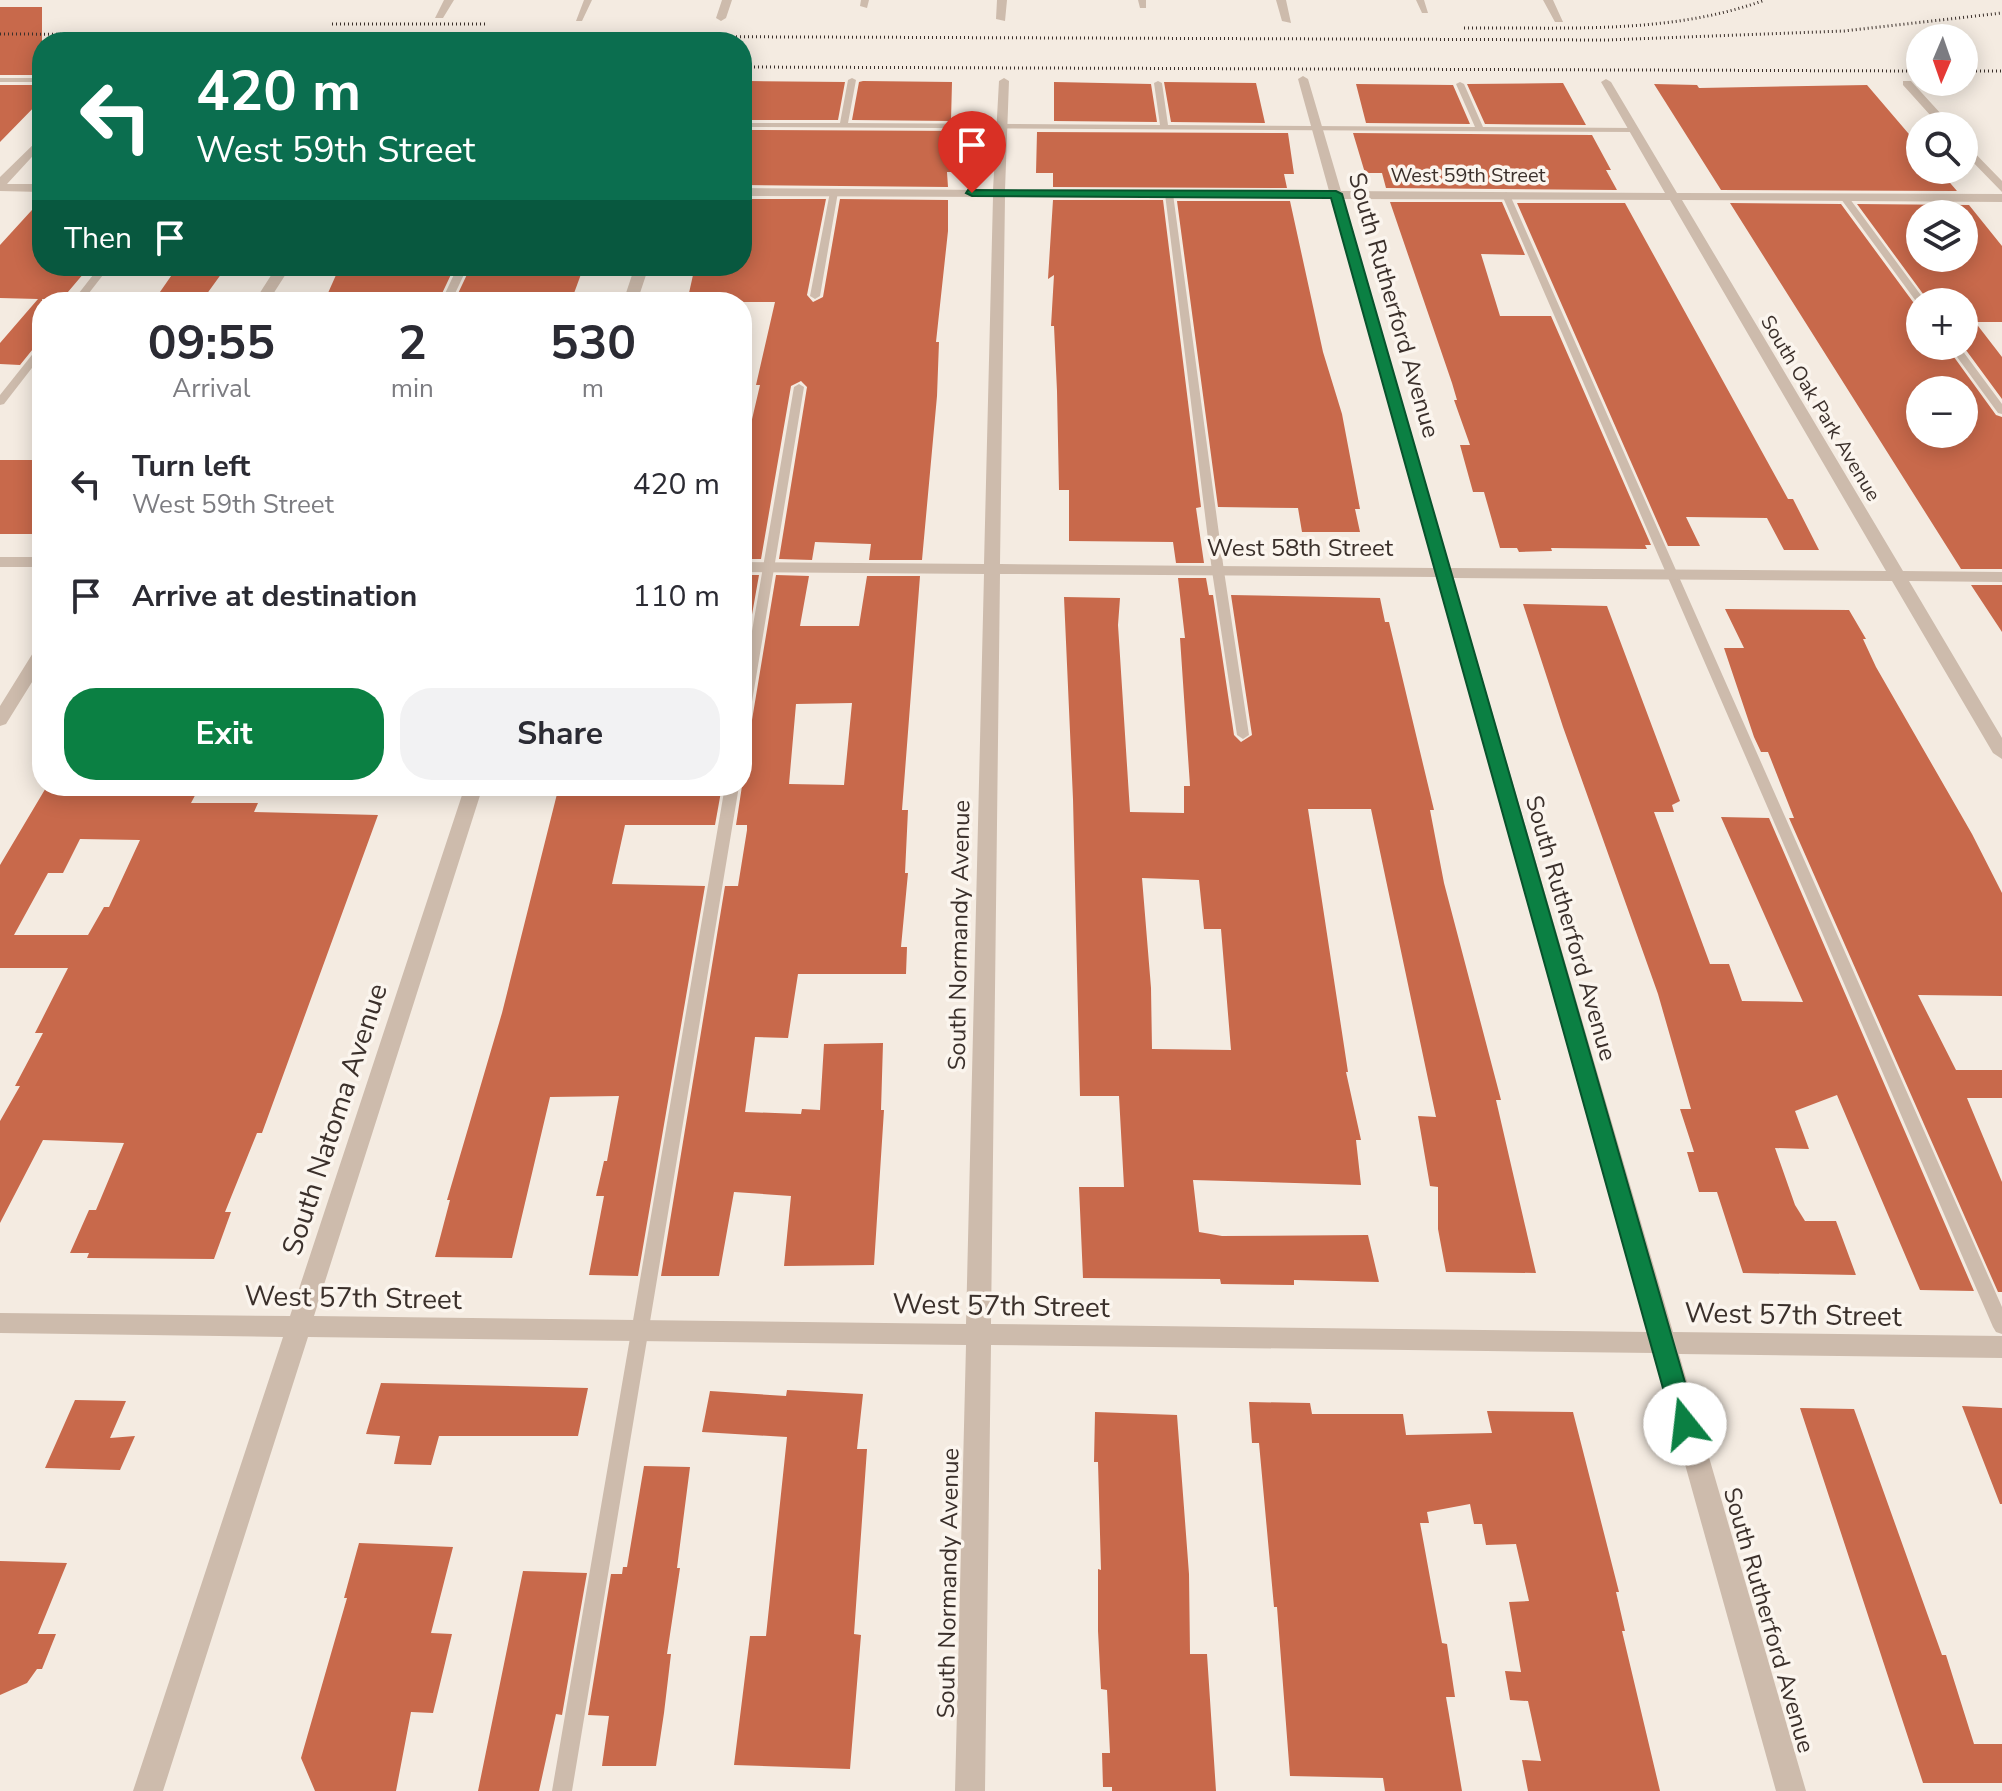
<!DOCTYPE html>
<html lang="en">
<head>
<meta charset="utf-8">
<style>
  :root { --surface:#fff; --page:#f2f2f3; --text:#2b2b33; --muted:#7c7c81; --accent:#0b8043 }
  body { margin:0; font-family:"Nunito Sans",sans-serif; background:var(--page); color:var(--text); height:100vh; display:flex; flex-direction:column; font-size:30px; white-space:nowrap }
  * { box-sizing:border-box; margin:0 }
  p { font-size:26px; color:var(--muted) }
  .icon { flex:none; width:44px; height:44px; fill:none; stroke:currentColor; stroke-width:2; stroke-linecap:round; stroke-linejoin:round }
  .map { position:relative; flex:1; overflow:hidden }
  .panel { position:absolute; left:32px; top:292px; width:720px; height:504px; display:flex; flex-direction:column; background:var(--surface); border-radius:32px; box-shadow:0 4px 20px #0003 }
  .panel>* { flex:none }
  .hud { position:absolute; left:32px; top:32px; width:720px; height:244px; border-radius:32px; box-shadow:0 4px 20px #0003; background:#0b6e4f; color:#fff; overflow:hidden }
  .needle { width:52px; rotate:182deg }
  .controls { position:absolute; left:1906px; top:24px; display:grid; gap:16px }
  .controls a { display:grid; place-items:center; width:72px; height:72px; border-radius:50%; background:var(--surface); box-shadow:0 4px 20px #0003; font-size:40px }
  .pin { position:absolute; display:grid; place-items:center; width:68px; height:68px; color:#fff; margin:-82px -34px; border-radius:50% 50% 50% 0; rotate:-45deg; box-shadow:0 0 8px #0007 }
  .pin .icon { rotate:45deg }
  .me { position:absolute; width:88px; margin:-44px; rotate:344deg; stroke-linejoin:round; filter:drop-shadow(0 0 6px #0008) }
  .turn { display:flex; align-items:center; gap:28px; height:168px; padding:0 32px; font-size:36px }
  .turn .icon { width:104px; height:104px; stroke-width:2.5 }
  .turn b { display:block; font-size:56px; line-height:68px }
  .then { display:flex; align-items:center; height:76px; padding:0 32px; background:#0003; gap:16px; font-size:30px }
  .eta { display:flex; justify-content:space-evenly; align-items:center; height:136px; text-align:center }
  .eta b { font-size:48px; font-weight:700; line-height:56px }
  .primary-button { display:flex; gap:16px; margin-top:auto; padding:16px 32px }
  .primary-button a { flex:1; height:92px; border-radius:32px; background:var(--accent); color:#fff; font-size:32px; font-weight:700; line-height:92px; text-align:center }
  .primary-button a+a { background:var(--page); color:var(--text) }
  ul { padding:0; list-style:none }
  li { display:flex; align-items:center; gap:24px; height:112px; padding:0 32px }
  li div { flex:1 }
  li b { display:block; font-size:30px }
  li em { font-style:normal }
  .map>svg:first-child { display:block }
  .building { fill:#c8694b; fill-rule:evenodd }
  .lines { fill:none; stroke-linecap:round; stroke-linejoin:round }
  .service { fill:#cdbbac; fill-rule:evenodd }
  .minor { fill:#cdbbac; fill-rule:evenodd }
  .rail { stroke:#3b302b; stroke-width:3; stroke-dasharray:1 3; stroke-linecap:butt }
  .route { fill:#0b8043; stroke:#07532c; stroke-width:2 }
  .labels { text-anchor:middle; stroke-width:7; stroke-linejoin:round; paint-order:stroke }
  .far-street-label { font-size:20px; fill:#3b302b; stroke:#fbf5ee }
  .street-label { font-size:24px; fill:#3b302b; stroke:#fbf5ee }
  .near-street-label { font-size:28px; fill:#3b302b; stroke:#fbf5ee }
</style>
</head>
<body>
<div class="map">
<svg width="2002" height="1791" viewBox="0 0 2002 1791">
  <rect width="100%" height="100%" fill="#f4ebe1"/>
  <!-- building -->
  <path class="building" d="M0,7h42v68h-42z
    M750,81l95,1 -7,38h-96z
    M863,81l89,1 -1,39 -99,-1 7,-38z
    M1054,82l97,2 6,38 -103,-1z
    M1164,82l92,1 9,40 -94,-1z
    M1563,83l23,42 -101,-1 -18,-40z
    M1356,84l97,1 17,39 -104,-1z
    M1654,84l43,1 2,3 168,-3 53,62v23h19l18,21 -236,-1z
    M0,85h42v14l-42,43z
    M742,130l227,1 -2,41h-20l1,15 -206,-2z
    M1037,132l251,1 6,41h-10l3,14 -234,-1v-14h-17z
    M1353,133l239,2 19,35h-5l11,20 -231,-2 -4,-15h-17z
    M42,199v67h48l-28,33h-20v43l-5,2 -17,21 -20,-1v-21l38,-44 -38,-1v-53z
    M742,199h84l-19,96 6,7 10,-5 17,-98 108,1v31l-12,111h3l-2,54 -15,164h-53l2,-16 -56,-2 -3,18 -33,-1 28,-172 -6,-6 -10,5 -30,173h-19v-114h4l14,-60h-4l19,-83h-88l8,-36h47z
    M1053,200h110l38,307 -5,1 8,55h-28l-3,-21 -104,-1v-51h-10l-2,-99 -3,-65h-3l3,-51 -6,4z
    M1177,201h113l33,151 19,62 18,95h-5l5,23h-58l-4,-24 -80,-1z
    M1390,202h112l23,53 -44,-1 19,62h51l100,229h-6l2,4 -96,-1 1,3 -33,1 -2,-4h-17l-16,-56h-11l-13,-47h10l-16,-45h3l-5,-17z
    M1517,203h108l163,296h5l26,51h-35l-17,-32 -81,-1 14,29h-32z
    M1730,203l111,1 75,102 4,1v39h26l50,69 6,2v152h-41zM1920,390h44v44h-44z
    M1857,204l112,1 33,41v76h-27l27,35v42l-39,-53 1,-44h-35zM1920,214h44v44h-44z
    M178,266h49l-26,36h-48z
    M340,266h115l-17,36h-114z
    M471,266h113l-11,30h-5l-3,6h-111z
    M0,460h42v74h-42z
    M742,575h17l-17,96z
    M776,575l33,1 -9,50h59l8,-50h53l-18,234h6l-3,63h3l-7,74h6l-1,27h-108l-10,64 -33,-1 -10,75 56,2 1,-5 18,1 4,-66 59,-1 -2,67h3l-10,155 -90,1 7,-70 -57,-4 -15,84h-58l64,-390h13l9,-56v-5h-11l6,-39v-53l9,-7zM852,703l-8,82 -55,-1 7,-80z
    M1178,578h28l3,17h4l21,140 7,7 11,-7 -21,-140 149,3 5,24h4l45,188h-4l14,73 57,217h-5l40,173 -90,-1 -8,-43v-42l-8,-1 -12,-70 18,1 -65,-308h-63l40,263h-2l15,68h-5l5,45 -168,-5 6,52 23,4 146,-1 11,47 -85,-2v5l-73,-1 -1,-5 -137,-1 -4,-91h45l-5,-91h-39l-7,-297 -9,-202 56,1 -2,27 12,187 54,1v-27h6l-10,-148h5zM1142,878l57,2 5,49h17l10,121 -79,-1 -1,-61z
    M1971,585h31v47z
    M1523,604l84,2 73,195 -8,4 2,7h-20l56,152h19l13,37 61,1 -82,-185 48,1 205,473 -54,-1 -83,-195 -42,16 14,38 -34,-1 20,57 10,16h31l20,54 -113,-2 -26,-81h-18l-12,-40h7l-14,-43h11l-33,-115 -95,-267z
    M1725,609l124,1 17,29h-3l13,28 96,167 30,59v103l-84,-1 38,75h46v28h-35l35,84v110h-4l-209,-474h5l-26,-66h-7l-7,-15 -30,-89h20z
    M47,786h153l-9,17h67l-4,9 124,3 -116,318h-5l-32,79h6l-17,47 -127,-1 2,-5h-19l19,-43h7l28,-67 -81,-3 -43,83v-102l20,-35h-5l28,-53h-8l33,-65h-68v-103zM80,839l60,1 -31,67h-5l-16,28h-74l34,-62h15z
    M559,786h163l-7,39h-90l-13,59 93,2 -67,390 -49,-1 15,-79h-8l8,-35h3l12,-65 -69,1 -38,161 -77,-1 15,-57h-3l55,-187z
    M381,1383l207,5 -10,48h-139l-8,29 -37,-1 6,-28 -34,-2z
    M787,1390l76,4 -6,55h10l-13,185 7,1 -11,134 -116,-4 16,-129h16l21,-199 -85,-5 8,-41 76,5z
    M75,1400l51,1 -16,37 25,-2 -15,34 -75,-2z
    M1249,1402l61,1 2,11h91l3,21 86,-2 -5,-22 86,1 46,180h-3l9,39h-3l38,160h-132l-6,-31 19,1 -13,-60 -18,-1 -5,-29 16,1 -12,-70 20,-1 -13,-57 -30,1 -4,-21h-8l-4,-20 -43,8 2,11h-9l22,120 5,1 8,53h-9l16,94h-77l-2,-13 -93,-2 -13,-169h-3l-15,-164h-7z
    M1962,1406l40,2v96h-2z
    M1800,1408l54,1 88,246h4l28,89h28v39h-79z
    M1095,1412l82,3 12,159 1,80h17l9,137h-104v-4h-9l-1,-34h8l-3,-63 -6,-1 -3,-58v-62l3,1 -3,-108h-4z
    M644,1466l46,1 -13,101h3l-13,86h4l-7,59 -8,53h-54l7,-50 -21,-1 23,-141h11l1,-7h4z
    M359,1543l94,4 -22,86 21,1 -19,79 -22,-1 -15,79h-81l-14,-33 46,-160h-3z
    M0,1561l67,2 -29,71h18l-14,35h-5l-10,14 -27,12z
    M523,1571l64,2 -25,142 -6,-1 -17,77h-61z"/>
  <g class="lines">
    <!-- service -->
    <path class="service" d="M584,0h8l-10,21h-6z
      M861,0h8l-2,8 -7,-2z
      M1138,0h8v8h-6z
      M1416,0h8l4,13h-6z
      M0,78h42v4h-42z
      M852,78l4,2 -8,43 312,2 -6,-42 4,-2 4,2 6,42 307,2 -19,-43 4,-2 4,2 19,43 151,1 4,2 -4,2 -892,-5v-4h98l8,-43z
      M834,189l4,3 -18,104 -5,3 -5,-3 20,-104z
      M1169,191l4,3 51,377 25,164 -6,4 -6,-4 -25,-164 -47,-377z
      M1506,192l4,3 492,1112v27l-6,-2 -3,-5 -491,-1132z
      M1841,195h6l79,107 -8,2 -77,-105z
      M100,266h10l-28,36h-10z
      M458,266h10l-17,36h-10z
      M42,345v10l-38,49 -4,1v-10l39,-49z
      M1949,346h10l43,58v10l-4,-1z
      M799,384l5,3 -56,339 -6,4v-41l52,-302z
      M725,786h14l-167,1005h-20z"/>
    <!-- minor -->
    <path class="minor" d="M444,0h10l-11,18h-8z
      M722,0h10l-6,18 -5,3 -5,-3z
      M997,0h10l-2,21 -9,-2z
      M1276,0h10l5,23 -9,-2z
      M1543,0h10l10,22h-8z
      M1303,76l5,3 33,112 324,2 -64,-111 5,-3 5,3 66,111 325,1v8l-320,-2 221,371 99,1v10l-93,-1 93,157v21l-9,-6 -101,-172 -439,-3 220,754 329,4v22l-323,-4 127,437h-30l-122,-438 -663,-8 -6,446h-30l11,-446 -658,-8 -145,454h-30l150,-454 -283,-4v-20l290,3 175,-530h18l-169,530 652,8 18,-750 -242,-2v-10l242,2 9,-367 -251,-1v-8l251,2 6,-109 5,-3 5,3 -4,109 324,1 -31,-112zM1005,197l326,1 103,370 -434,-4zM1343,199l327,1 216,371 -436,-3zM1000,574l437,3 211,755 -657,-8z
      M1903,81h8l41,45h-12l-37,-41z
      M42,136v10l-35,38h35v8l-42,-1v-14z
      M1964,142l38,39v11l-38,-39z
      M277,266h14l-23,36h-14z
      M635,266h14l-12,36h-14z
      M0,557h42v10h-42z
      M42,647v19l-36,58 -6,2v-20l36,-58z"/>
    <!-- rail -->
    <path class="rail" d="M332,24h156
      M1464,28c102,-1 204,7 301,-28
      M0,34l1607,6 237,-9 158,-18
      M742,67l1178,4
      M1964,71h38"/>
  </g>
  <!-- route -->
  <path class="route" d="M968,190l368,1 6,3 355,1230 -4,7 -8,3 -8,-3 -4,-7 -342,-1226 -359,-2 -6,-3z"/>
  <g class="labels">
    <!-- far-street labels -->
    <g class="far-street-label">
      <text x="1468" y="182">West 59th Street</text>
      <text transform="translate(1821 408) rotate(59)" y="7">South Oak Park Avenue</text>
    </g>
    <!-- street labels -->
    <g class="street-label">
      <text transform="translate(1394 305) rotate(74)" y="8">South Rutherford Avenue</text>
      <text x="1300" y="556">West 58th Street</text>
      <text transform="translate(1571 928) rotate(74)" y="8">South Rutherford Avenue</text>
      <text transform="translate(959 935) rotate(-89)" y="8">South Normandy Avenue</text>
      <text transform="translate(948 1583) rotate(-89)" y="8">South Normandy Avenue</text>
      <text transform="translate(1769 1620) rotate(74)" y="8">South Rutherford Avenue</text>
    </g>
    <!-- near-street labels -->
    <g class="near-street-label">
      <text transform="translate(334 1119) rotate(-72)" y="10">South Natoma Avenue</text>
      <text transform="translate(353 1297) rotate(1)" y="10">West 57th Street</text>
      <text transform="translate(1001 1305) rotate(1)" y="10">West 57th Street</text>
      <text transform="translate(1793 1314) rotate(1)" y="10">West 57th Street</text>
    </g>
  </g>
</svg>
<div class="controls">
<a><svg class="needle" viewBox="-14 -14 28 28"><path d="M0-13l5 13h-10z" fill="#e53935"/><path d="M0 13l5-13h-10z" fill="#7c7c81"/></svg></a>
<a><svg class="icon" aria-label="search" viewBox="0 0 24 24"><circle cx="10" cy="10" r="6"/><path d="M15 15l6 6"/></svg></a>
<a><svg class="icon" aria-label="layers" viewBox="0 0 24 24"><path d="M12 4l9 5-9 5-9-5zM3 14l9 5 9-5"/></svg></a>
<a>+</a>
<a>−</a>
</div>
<div class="pin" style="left:972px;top:193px;background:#d93025"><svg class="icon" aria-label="arrive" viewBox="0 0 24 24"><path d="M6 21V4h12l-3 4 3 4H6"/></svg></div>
<svg class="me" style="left:1685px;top:1424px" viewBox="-20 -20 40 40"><circle r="19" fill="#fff"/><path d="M0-13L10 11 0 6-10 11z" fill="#0b8043"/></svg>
<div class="hud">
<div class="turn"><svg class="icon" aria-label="left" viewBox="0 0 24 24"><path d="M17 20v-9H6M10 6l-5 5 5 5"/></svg><div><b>420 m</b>West 59th Street</div></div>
<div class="then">Then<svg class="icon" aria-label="arrive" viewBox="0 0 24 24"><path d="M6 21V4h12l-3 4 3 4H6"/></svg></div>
</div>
<section class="panel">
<div class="eta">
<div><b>09:55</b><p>Arrival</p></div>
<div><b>2</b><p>min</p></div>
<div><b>530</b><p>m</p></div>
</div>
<ul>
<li><svg class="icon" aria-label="left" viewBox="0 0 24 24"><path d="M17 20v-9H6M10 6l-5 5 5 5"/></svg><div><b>Turn left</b><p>West 59th Street</p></div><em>420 m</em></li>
<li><svg class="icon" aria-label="arrive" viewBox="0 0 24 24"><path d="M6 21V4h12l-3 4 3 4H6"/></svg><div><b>Arrive at destination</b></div><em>110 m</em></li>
</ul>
<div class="primary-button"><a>Exit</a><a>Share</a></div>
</section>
</div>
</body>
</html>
